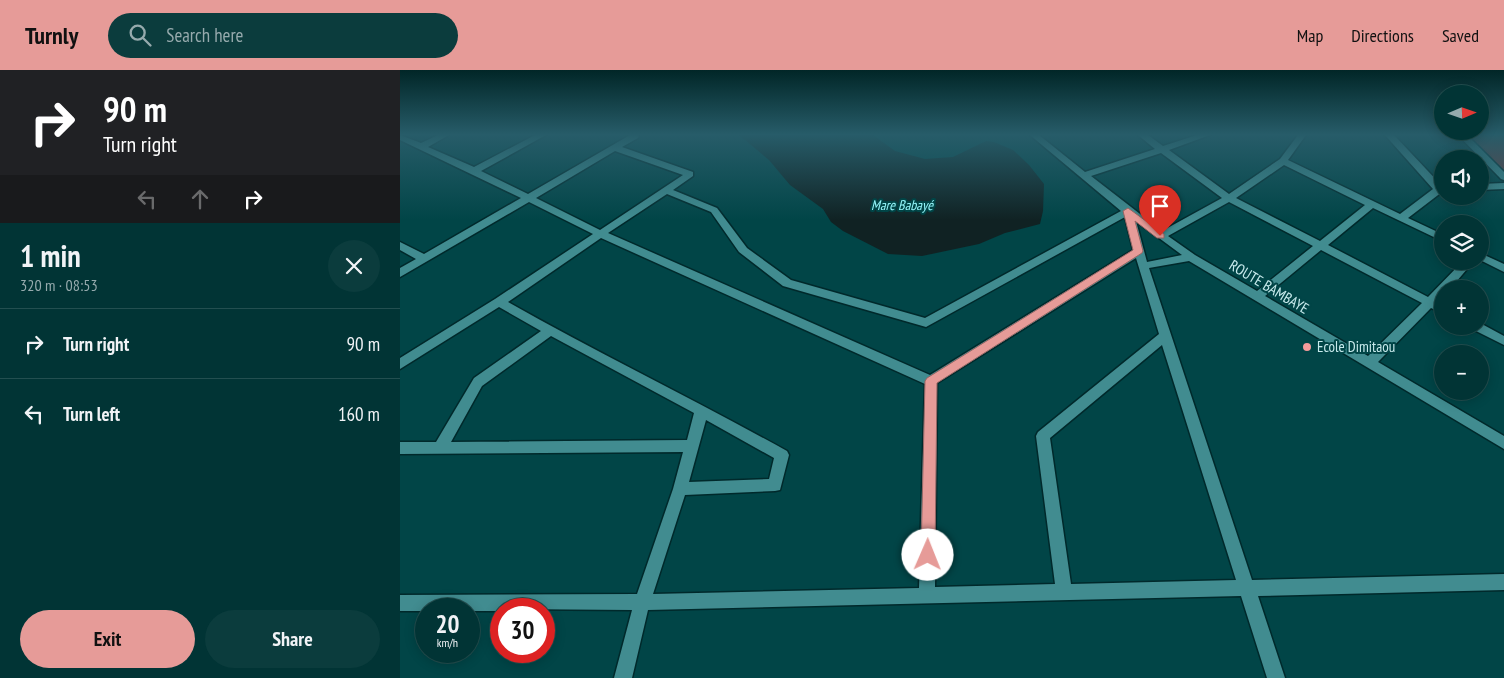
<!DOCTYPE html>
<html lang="en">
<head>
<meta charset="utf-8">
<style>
  :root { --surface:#013435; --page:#0b3c3d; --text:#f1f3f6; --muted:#96aaad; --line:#234f50; --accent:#e69b98 }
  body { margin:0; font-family:"PT Sans Narrow",sans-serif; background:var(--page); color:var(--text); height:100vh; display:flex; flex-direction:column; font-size:19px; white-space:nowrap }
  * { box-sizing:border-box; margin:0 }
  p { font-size:16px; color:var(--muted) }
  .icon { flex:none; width:28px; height:28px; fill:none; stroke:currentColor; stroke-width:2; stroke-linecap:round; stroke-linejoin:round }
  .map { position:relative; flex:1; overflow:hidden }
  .side { display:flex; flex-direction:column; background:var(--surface); width:400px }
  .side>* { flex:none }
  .banner { background:#202124; color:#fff; overflow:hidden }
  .needle { width:32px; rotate:88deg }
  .controls { position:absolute; left:1034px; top:15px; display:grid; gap:10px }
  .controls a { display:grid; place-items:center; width:55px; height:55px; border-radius:50%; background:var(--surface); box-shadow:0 2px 12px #0003,0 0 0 1px var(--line); font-size:25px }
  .speed { position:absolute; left:15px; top:528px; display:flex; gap:10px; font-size:25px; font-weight:700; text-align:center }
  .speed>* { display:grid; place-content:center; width:65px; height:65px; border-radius:50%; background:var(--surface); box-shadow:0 2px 12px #0003,0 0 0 1px var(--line); line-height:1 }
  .speed small { font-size:12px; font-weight:400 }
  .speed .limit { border:8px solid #d22; background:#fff; color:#111 }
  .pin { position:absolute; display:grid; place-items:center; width:42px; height:42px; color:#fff; margin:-51px -21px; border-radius:50% 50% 50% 0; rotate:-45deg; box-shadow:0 0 5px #0007 }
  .pin .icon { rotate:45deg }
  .me { position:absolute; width:55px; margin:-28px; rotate:1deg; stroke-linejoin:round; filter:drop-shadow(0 0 4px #0008) }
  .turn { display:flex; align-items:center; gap:18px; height:105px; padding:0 20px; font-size:22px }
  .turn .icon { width:65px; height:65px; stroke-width:2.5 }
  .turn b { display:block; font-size:35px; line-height:42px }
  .lanes { display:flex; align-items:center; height:48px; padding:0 20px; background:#0003; justify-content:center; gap:25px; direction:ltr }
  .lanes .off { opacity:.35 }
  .round { display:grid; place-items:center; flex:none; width:52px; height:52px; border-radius:26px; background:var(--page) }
  .overview { display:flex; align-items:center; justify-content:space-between; height:85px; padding:0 20px }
  h1 { font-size:30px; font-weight:700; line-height:38px }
  .button { display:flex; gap:10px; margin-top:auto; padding:10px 20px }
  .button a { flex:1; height:58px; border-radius:30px; background:var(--accent); color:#111; font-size:20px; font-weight:700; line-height:58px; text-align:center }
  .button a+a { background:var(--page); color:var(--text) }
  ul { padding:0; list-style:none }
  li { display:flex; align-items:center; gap:15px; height:70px; padding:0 20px; border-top:1px solid var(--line) }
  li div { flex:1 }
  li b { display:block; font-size:19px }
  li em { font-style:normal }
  header { display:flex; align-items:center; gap:30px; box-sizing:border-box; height:70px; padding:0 25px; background:var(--accent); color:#111 }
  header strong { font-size:24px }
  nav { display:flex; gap:28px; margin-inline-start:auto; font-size:18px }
  .search { width:350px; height:45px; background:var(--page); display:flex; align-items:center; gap:12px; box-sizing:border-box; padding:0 18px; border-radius:28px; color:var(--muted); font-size:19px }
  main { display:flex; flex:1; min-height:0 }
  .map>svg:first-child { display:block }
  .green { fill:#75393b }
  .water { fill:#102223 }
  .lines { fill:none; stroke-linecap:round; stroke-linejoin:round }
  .minor-casing { stroke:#00292b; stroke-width:3 }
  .minor { fill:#418c90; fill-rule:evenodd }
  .route { fill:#e69b98; stroke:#966563 }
  .poi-dot { fill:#f59b9b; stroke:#014547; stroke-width:2 }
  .labels { text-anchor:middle; stroke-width:4; stroke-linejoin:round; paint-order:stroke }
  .far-water-label { font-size:14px; font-style:italic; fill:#94f5f9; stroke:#014547 }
  .street-label { font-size:15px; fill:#c7eaec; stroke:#014547 }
  .poi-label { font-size:15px; fill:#c7eaec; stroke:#014547; text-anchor:start }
</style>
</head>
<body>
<header>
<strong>Turnly</strong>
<div class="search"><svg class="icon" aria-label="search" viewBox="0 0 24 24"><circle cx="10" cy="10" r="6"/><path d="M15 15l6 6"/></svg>Search here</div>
<nav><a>Map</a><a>Directions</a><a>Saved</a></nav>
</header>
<main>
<section class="side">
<div class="banner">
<div class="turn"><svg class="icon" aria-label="right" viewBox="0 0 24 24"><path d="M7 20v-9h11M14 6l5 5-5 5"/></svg><div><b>90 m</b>Turn right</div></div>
<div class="lanes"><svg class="icon off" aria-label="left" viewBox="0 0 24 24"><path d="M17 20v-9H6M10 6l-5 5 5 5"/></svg><svg class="icon off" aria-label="ahead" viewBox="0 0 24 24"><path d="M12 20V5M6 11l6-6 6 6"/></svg><svg class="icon" aria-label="right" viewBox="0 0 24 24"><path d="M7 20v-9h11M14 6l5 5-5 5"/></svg></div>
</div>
<div class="overview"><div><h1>1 min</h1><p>320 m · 08:53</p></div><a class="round"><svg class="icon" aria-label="close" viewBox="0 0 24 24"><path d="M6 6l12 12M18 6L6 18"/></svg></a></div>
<ul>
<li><svg class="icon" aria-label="right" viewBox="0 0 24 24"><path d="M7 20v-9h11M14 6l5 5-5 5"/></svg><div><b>Turn right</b></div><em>90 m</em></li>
<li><svg class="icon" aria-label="left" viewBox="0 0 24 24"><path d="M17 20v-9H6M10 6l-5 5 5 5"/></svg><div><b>Turn left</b></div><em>160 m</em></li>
</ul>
<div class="button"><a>Exit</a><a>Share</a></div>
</section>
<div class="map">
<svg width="1104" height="608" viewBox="0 0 1104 608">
  <rect width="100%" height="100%" fill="#014547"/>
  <!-- green -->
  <path class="green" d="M1068,65h36v35z"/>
  <!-- water -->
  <path class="water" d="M339,65h134l22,16 30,8 28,-2 33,-16 8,1 19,8 16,15 15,19 -1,27 -3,13 -35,9 -26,11 -57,12 -34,-2 -45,-23 -12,-9 -8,-13 -33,-24 -21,-25z"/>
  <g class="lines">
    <!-- minor casing -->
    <g class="minor-casing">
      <path id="minor" d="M0,65l21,8 17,-8h11l-21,12 46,20 61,-32h11l-65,36 47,23 102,-59h9l-1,3 -16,9 71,25v4l-20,14 44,18 30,40 44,32 134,38 196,-107 -91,-76h9l46,37 70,-23 -17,-14h10l15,11 34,-11h13l-41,15 60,44 51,-35 18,-24h8l-18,25 112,54 33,-25 -48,-54h9l48,51v6l-34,26 34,16v7l-69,-33 -45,37 100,52 35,-36h11l-24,28h-8v7l-5,6 5,2v9l-11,-5 -53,54 126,74v13l-315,-188 -40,7 103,312 252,-6v16l-246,6 27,82h-18l-26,-82 -593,14 -16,68h-18l18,-68 -131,-1v2h-32v-2h-43v2h-26v-16l237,-1 36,-105 10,-37 -283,2v-12h36l38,-64 67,-47 -42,-24 -99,62v-11l95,-59 98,-65 -64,-32 -129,75v-9l16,-9 -16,-9v-8l24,12 97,-56 -121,-58zM215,81l68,24 -83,55 -64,-32zM761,83l61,45 -60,33 -71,-55zM884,95l81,40 -45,36 -84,-43zM267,124l44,18 28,40 44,34 143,41 199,-110 8,33 -203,125 -322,-142zM829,132l84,44 -56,45 -62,-36 -27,-19zM736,151l46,34 -35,7zM201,168l324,146 -6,204 -266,6 32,-99 90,-4 5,-1 9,-35 -2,-4c-92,-51 -187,-97 -279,-149zM921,180l101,53 -54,53 -103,-60zM736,188l23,76 -121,98 -2,4 19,148 -120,3 2,-204zM151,266l143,77 -7,27 -236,2 31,-56zM762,275l74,235 -165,4 -21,-146zM306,350l68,38 -5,21 -80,3z
        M1058,65h9l37,37v8l-3,-1z
        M1104,113v6l-24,1v-6z
        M1080,183l24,11v8l-24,-12z
        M1080,253l24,13v9l-32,-16 -2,-3h10z"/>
    </g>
    <!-- minor -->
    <use href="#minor" class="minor"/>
  </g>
  <!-- sky -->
  <linearGradient id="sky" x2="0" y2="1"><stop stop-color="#012627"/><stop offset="0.43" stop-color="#275c69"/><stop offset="1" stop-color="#275c69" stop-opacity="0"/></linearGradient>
  <rect width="1104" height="150" fill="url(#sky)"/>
  <!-- route -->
  <path class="route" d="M728,138l36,26v4h-7l-22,-17 8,30 -1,2 -205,130 -2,172 -2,5 -5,2 -5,-2 -2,-5 4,-174 2,-3 206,-128 -10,-39z"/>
  <!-- markers -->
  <circle class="poi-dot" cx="907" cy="277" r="5"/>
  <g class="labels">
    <!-- far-water labels -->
    <g class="far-water-label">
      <text x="502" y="140">Mare Babayé</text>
    </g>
    <!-- street labels -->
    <g class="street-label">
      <text transform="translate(869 217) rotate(31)" y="5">ROUTE BAMBAYE</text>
    </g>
    <!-- poi labels -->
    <g class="poi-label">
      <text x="917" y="282">Ecole Dimitaou</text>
    </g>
  </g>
</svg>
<div class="controls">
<a><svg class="needle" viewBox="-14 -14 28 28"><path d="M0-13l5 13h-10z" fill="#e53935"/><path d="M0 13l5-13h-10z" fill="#96aaad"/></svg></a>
<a><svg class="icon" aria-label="sound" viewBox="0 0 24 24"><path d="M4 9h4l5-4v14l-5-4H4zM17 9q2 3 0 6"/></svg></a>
<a><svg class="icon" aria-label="layers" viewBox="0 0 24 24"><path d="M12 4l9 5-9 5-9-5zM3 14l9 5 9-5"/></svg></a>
<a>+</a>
<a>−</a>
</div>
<div class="speed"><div>20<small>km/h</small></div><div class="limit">30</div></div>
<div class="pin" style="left:760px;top:166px;background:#d93025"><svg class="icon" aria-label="arrive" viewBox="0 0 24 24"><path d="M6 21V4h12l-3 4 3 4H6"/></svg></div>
<svg class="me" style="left:528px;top:485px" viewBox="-20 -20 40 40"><circle r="19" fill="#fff"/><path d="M0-13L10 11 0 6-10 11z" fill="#e69b98"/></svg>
</div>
</main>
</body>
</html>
